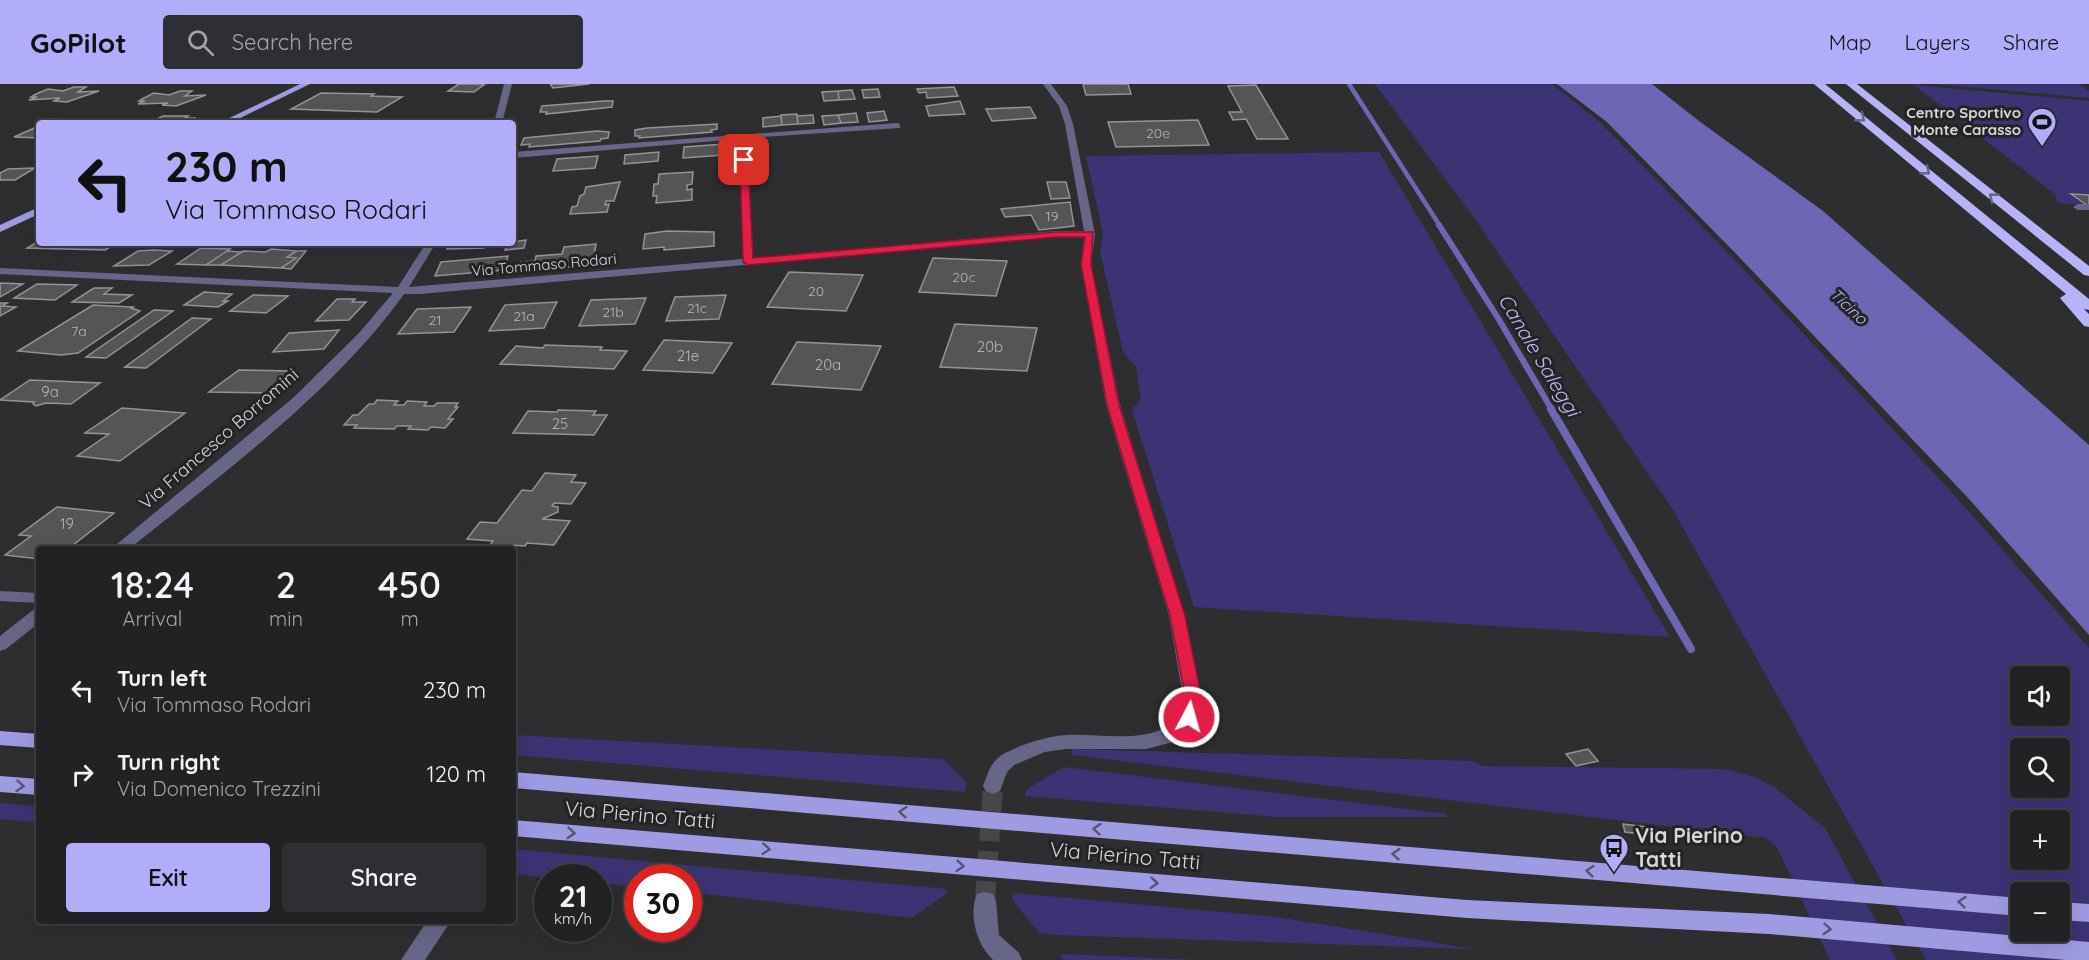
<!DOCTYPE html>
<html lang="en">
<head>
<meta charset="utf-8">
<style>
  :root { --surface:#222225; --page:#2e2f32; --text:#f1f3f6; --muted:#a2a4a7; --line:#3f3f42; --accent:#b1adfa }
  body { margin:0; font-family:Quicksand,sans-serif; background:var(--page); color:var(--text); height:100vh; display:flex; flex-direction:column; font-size:22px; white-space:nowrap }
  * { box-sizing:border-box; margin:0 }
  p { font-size:20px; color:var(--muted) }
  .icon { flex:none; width:33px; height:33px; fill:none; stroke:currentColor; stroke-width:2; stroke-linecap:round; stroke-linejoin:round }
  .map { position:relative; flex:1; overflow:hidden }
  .sheet { position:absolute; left:36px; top:462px; width:480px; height:378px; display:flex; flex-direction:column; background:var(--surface); border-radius:6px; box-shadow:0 6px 24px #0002,0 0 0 2px var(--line) }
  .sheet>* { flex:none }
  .guide { position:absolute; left:36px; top:36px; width:480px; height:126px; border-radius:6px; box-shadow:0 6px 24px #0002,0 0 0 2px var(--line); background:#b1adfa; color:#111; overflow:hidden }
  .controls { position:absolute; left:2010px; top:582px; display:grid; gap:12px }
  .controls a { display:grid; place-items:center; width:60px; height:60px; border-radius:6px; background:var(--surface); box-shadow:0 6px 24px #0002,0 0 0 2px var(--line); font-size:30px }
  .speed { position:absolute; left:534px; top:780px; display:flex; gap:12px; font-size:30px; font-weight:700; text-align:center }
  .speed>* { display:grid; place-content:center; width:78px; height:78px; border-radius:50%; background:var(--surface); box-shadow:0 6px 24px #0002,0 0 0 2px var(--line); line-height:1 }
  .speed small { font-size:15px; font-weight:400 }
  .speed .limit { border:9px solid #d22; background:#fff; color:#111 }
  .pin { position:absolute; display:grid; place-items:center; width:51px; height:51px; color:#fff; margin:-26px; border-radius:12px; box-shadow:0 3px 9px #0006 }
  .me { position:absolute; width:66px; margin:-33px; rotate:6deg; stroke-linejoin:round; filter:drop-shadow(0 0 4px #0008) }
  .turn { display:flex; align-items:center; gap:21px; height:126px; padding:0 30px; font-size:27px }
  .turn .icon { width:78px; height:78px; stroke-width:2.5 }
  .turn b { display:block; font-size:42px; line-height:51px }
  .eta { display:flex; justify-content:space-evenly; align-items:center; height:102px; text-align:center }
  .eta b { font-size:36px; font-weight:600; line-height:42px }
  .primary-button { display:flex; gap:12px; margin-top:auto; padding:12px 30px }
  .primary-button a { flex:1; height:69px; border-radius:6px; background:var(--accent); color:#111; font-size:24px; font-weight:600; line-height:69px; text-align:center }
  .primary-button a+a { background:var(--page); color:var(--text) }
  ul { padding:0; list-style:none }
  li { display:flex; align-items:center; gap:18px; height:84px; padding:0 30px }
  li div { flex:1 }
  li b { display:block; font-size:22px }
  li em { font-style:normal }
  header { display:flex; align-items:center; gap:36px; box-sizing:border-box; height:84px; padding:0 30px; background:var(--accent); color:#111 }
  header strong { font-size:28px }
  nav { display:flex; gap:33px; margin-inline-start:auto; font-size:21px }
  .search { width:420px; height:54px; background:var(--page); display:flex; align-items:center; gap:15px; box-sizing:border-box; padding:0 21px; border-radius:6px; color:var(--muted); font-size:22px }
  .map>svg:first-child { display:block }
  .green { fill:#3c3374; fill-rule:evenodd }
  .water { fill:#6d66b4 }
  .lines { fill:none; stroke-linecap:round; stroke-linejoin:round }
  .stream-far2 { stroke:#6d66b4; stroke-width:4.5 }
  .stream-far1 { stroke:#6d66b4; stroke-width:6 }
  .stream { stroke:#6d66b4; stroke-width:8 }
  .building { fill:#555558; stroke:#949498; stroke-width:1.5 }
  .minor-tunnel { stroke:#47474a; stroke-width:20; stroke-dasharray:20 10; stroke-linecap:butt }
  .minor { fill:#676688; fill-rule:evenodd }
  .major { fill:#9f9be2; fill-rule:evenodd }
  .highway { fill:#b6b3f7; fill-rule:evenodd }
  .oneway { stroke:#666485 }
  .oneway2 { stroke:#555472 }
  .route { fill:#e11d48; stroke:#92132f; stroke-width:1.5 }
  .labels { text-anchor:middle; stroke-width:6; stroke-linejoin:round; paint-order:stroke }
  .far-number-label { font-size:14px; fill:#b6b6b9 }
  .far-poi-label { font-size:15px; font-weight:bold; fill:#d7d7d9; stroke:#242427; text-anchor:end }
  .far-street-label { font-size:15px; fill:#d7d7d9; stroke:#242427 }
  .number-label { font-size:15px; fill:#b6b6b9 }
  .far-water-label { font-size:16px; font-style:italic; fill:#bdbafa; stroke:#242427 }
  .street-label { font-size:18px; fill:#d7d7d9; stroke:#242427 }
  .water-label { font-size:20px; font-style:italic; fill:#bdbafa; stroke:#242427 }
  .near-street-label { font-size:21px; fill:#d7d7d9; stroke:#242427 }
  .near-poi-label { font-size:21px; font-weight:bold; fill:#d7d7d9; stroke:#242427; text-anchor:start }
</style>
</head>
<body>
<header>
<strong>GoPilot</strong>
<div class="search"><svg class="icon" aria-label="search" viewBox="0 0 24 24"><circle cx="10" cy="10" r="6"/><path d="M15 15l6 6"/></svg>Search here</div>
<nav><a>Map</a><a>Layers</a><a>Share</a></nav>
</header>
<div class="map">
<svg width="2089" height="876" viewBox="0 0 2089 876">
  <rect width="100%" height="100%" fill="#2e2e31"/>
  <!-- green -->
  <path class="green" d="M1375,0h177l48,38 133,136 225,241 131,149v312h-163l-253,-450 -198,-291zM2020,592h40v40h-40zM2020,664h40v40h-40zM2020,736h40v40h-40zM2020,808h40v40h-40z
    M1936,0h144l9,7v7z
    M1914,1l175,16v104l-32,-2 -1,-8z
    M1379,68l291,485 -476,-30 -62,-197 9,-11 -5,-32 -13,-15 -23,-101 3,-17 -17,-78z
    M513,651l430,24 24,24 -2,9 -452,-37z
    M1073,665l399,12 10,5 243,3 29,8 20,10 51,41 72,132h-67l-53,-113 -11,-9 -694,-83 -1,-4z
    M1064,683l383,47v3h-170l-252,-21 2,-7z
    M0,719l39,3v17l-39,-4z
    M513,765l434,40 -1,5 -34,24 -223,-26 -1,-14h-50l-1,9 -38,-4 -1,-5h-48l-37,-4z
    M1013,809l264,24 196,32 -416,-14 -17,-2 -28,-33z
    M1061,870l136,6h-130l-5,-1z"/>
  <!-- water -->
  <path class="water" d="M1557,0h95l47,37 124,90 266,234v190l-119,-135 -228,-240 -135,-138z"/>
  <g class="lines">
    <!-- stream-far2 -->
    <path class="stream-far2" d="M1349,0l91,142"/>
    <!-- stream-far1 -->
    <path class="stream-far1" d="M1439,141l59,93 54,92"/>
    <!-- stream -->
    <path class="stream" d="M1551,325l140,240"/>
  </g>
  <!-- building -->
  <path class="building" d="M459,0h26l-11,8 -26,-1z
    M550,0h39l-36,4z
    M1083,0h45l3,10 -45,1z
    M1256,1l32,54h-31l-11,-20 -13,1 -4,-8h13l-14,-26z
    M74,3h12l-8,5 21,-1 -32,11 -13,-1 6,-3 -31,2 8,-3h-6l5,-3 12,-5 15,2z
    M954,3l4,9 -31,2 -1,-6 -7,1 -2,-4z
    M878,5l2,8 -16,1 -2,-8z
    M852,6l3,9 -16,1 -1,-9z
    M180,7h12l-7,5 21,-1 -30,11 -14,-1 6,-2 -30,1 7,-3h-6l3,-2 12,-6 15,2z
    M838,7l1,9 -15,1 -2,-9z
    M321,9l53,1 -3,2 31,1 -25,15 -86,-3z
    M604,17h9l-1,6 -66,7 1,-2h-7l2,-6z
    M960,17l5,13 -36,2 -3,-10z
    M1030,23l6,11 -44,3 -6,-12z
    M884,27l3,9 -18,2 -2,-9z
    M856,29l2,9 -17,1 -3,-8z
    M797,30l1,10 -16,1 -1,-10z
    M813,31l1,8 -16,1 -1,-8z
    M838,31l3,8 -17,2 -2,-9z
    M163,32h25l-3,2h11l-14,5h-33z
    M781,32l1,9 -19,2v-9z
    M1198,36l11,25 -93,2 -8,-25z
    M717,40v5l-6,1 1,2 -73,6 1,-2h-5v-6l12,-2z
    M39,42v12l-25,-1z
    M597,47l12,1 -1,6 -7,1 -1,2 -71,6 1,-3 -9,1 3,-7z
    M724,60v11l-41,3 1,-11z
    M659,68l-1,9 -34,3 1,-9z
    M598,72l-3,12 -42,3 4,-12z
    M35,84l-20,12h-15v-7l8,-4z
    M693,88l-1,12 -5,1v5l5,-1v11l-36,3 1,-7h-4l1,-12h4l1,-10z
    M620,98l-6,19h-8l-1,4 4,-1 -2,8 -37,2 2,-7 5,-1 3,-10 4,-2 2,-7z
    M1047,98h19l4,16 -19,1z
    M2071,110l18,1v10h-2z
    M1070,118l4,24 -35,4 -8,-15 -26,2 -4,-8z
    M667,147l47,1v14l-50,4v-3l-21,2 2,-15z
    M526,156l-2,8 -19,2 3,-7z
    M39,157v2h78l-12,7 -78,-2z
    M450,159h36l-2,5 -37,1z
    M596,160l-4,21 -75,7 4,-10 14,-1 1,-5 26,-2 2,-7z
    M201,164l29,1 -24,16 -29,-1z
    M271,165l26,2 -10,6 9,1 -15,10 -60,-3 22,-14 23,1z
    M154,166l18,1 -23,14 -35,1 24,-15z
    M227,167l15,1 -21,13h-15z
    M296,167h10l-15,18 -10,-1 15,-10 -9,-1z
    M508,172l-4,14 -69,6 6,-14z
    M933,174l74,3 -11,35 -77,-4z
    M789,188l74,3 -17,36 -79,-4z
    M0,199l23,1 -23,13z
    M37,200l40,1 -22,15 -41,-2z
    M94,204h18l-8,6 28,1 -13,8 -47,-1z
    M204,208l28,2 -9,7h5l-10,6 -34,-2z
    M253,211l35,1 -22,17 -36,-2z
    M726,211l-7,24 -53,2 9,-24z
    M646,214l-11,26 -56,2 12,-26z
    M337,215h18l-3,3h14l-17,18 -33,1z
    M557,218l-13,26 -55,3 16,-26z
    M0,219h7l-5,3 14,1 -16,9z
    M93,221l40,2 -2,1 9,3 -62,42 -17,2 -43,-4z
    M471,223l-17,25 -56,2 19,-25z
    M154,226l19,1 -67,47 -20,-1z
    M192,234l19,1 -65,49 -21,-1z
    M955,240l82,4 -10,43 -87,-4z
    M339,246l-15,19 -51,3 16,-19z
    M664,256l68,3 -19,30 -70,-3z
    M797,258l84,4 -20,44 -89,-6z
    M545,261l57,2 -2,3 27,1 -13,18 -114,-5 16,-18 27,2z
    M239,286l54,1 -24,22 -60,-1z
    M30,296l70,3 -29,21 -25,-1 -10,3 -3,-2 1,-2 -34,-2z
    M377,316l21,1 -4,4h10l3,-4 20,1 -3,4h10l3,-3h21l-3,4h3l-10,12h5l-8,9 -14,-1 -3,3 -20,-1 3,-3h-14l-3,3 -40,-1 3,-3h-13l9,-10h5l11,-11h5z
    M122,324l63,5 -65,48 -43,-5 32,-22 -24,-1z
    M558,326l38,1 -3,4h14l-13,20 -81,-2 15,-22 29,1z
    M545,389l31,2 -5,7 15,1 -15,21 -17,-1 -2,3 6,1v5l-16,7 28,2 -16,24 -27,-2 -2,3 -14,-1 -3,4h-7l2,-3 -13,-1 3,-4 -26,-2 13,-17 17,1 25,-33 10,1z
    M57,423l57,6 -46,36h-29v10l-34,-4 26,-19 -12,-1z
    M1588,665l10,12 -22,5 -10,-12z
    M1623,740l25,3 3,8 -26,-3z"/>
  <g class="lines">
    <!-- minor-tunnel -->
    <path class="minor-tunnel" d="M985,817l8,-115"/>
    <!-- minor -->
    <path class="minor" d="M504,0h8l-10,39h-8z
      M1043,0h8l16,22 6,18 22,110 -4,30 29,141 65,211 17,86 -7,20 -22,20 -27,7h-80l-21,3 -31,13 -7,7 -7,19 -7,3 -7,-3 -3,-5c3,-7 5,-15 9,-21 6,-10 16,-13 26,-18 16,-6 31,-11 49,-12 38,-2 104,15 117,-33l-15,-86 -63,-211 -25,-141 3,-27h-28l-636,57h-16c-68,96 -183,181 -275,255h-18l182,-151 66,-65 34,-40 -393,-19v-6l398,19 28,-44h10l-27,44 334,-28 -4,-120 -226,19v-6l384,-29 3,1v4l-153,10 6,120 303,-27h28l-19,-107 -6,-18z
      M2089,120v6h-11l-5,-3 5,-3z
      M0,507l39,2v10l-39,-2z
      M39,524v15l-33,26 -6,2v-15l33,-26z
      M985,808l8,2 3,7 3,34 20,18 3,7h-29c-16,-15 -25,-45 -16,-66z
      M427,837h24l-26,39h-24z"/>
    <!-- major -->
    <path class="major" d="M300,0h10l-80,39h-11z
      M39,123v7l-39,18v-7z
      M0,647l39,3v14l-39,-3z
      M513,688l1507,126v18l-1507,-128z
      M0,692l39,3v16l-39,-3z
      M513,736l954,80 302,14 320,28v18h-23l-297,-26 -302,-16 -954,-82z
      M2060,818l29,2v18l-29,-2z"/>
    <!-- highway -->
    <path class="highway" d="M1814,0h11l264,215v11l-5,-1 5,5v13l-5,-1 -24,-28 6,-4z
      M1846,0h11l232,182v10l-5,-1z"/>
  </g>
  <!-- one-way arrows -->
  <defs><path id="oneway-chevron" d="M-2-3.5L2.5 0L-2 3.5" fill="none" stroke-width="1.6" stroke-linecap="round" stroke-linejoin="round" transform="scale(1.5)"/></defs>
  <g class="oneway">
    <use href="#oneway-chevron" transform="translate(1861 34) rotate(39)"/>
    <use href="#oneway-chevron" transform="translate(1926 87) rotate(39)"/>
    <use href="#oneway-chevron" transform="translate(1993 113) rotate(-142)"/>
  </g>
  <g class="oneway2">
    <use href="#oneway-chevron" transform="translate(20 702) rotate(5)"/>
    <use href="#oneway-chevron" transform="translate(903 728) rotate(-175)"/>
    <use href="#oneway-chevron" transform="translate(1097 745) rotate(-175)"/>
    <use href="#oneway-chevron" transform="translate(571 749) rotate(5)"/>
    <use href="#oneway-chevron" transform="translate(766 765) rotate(5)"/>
    <use href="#oneway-chevron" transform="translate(1396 770) rotate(-175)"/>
    <use href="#oneway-chevron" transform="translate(960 782) rotate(5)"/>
    <use href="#oneway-chevron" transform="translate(1590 787) rotate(-175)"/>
    <use href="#oneway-chevron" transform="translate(1154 799) rotate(5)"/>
    <use href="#oneway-chevron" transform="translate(1962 818) rotate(-175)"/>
    <use href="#oneway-chevron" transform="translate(1827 845) rotate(5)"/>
  </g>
  <!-- route -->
  <path class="route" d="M744,73l4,3 5,98 303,-26h37l-2,32 28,141 66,211 15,74 1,12 -6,19 -6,2 -6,-2 -3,-4 5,-15 -1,-12 -14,-74 -63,-211 -26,-141 4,-27h-29l-308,28 -5,-3 -3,-102z"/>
  <!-- icons -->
  <defs>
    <g id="stadium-pin" transform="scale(1.5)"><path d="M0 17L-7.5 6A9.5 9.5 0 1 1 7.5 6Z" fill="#b1adfa" stroke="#242427"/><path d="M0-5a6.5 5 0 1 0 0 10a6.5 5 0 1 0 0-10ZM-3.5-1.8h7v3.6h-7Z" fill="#111"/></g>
    <g id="bus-pin" transform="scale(1.5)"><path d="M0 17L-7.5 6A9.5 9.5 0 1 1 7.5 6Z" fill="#b1adfa" stroke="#242427"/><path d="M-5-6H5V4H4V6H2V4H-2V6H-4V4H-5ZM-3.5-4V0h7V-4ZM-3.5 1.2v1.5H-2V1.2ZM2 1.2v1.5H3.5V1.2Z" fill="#111"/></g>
  </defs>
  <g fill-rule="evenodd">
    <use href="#stadium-pin" x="2042" y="38"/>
    <use href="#bus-pin" x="1614" y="764"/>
  </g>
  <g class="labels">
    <!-- far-number labels -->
    <g class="far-number-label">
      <text x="1158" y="54">20e</text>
      <text x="1052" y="137">19</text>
      <text x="964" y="198">20c</text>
      <text x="816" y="212">20</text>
      <text x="697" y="229">21c</text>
      <text x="613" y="233">21b</text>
      <text x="524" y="237">21a</text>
      <text x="435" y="241">21</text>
      <text x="79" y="252">7a</text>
    </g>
    <!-- far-poi labels -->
    <g class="far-poi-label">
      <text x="2021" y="34">Centro Sportivo<tspan x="2021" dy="17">Monte Carasso</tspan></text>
    </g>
    <!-- far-street labels -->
    <g class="far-street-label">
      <text transform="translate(544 181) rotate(-5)" y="5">Via Tommaso Rodari</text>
    </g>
    <!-- number labels -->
    <g class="number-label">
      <text x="990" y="268">20b</text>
      <text x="688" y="277">21e</text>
      <text x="828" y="286">20a</text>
      <text x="50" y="313">9a</text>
      <text x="560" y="345">25</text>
      <text x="67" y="445">19</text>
    </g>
    <!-- far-water labels -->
    <g class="far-water-label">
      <text transform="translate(1849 222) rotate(43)" y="6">Ticino</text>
    </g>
    <!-- street labels -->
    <g class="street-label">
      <text transform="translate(219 355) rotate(-41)" y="6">Via Francesco Borromini</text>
    </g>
    <!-- water labels -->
    <g class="water-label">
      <text transform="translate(1539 271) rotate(59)" y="7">Canale Saleggi</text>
    </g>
    <!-- near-street labels -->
    <g class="near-street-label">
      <text transform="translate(640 731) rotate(5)" y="7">Via Pierino Tatti</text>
      <text transform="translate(1125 772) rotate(5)" y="7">Via Pierino Tatti</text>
    </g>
    <!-- near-poi labels -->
    <g class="near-poi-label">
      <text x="1635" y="759">Via Pierino<tspan x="1635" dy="24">Tatti</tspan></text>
    </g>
  </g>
</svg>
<div class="controls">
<a><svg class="icon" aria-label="sound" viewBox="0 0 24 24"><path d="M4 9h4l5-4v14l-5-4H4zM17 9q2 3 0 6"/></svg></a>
<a><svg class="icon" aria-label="search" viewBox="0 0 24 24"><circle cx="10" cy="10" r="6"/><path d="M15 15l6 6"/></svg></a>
<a>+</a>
<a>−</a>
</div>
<div class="speed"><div>21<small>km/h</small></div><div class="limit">30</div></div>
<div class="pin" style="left:744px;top:76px;background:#d93025"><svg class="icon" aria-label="arrive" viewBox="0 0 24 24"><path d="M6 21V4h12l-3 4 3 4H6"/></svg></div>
<svg class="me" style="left:1189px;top:633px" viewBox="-20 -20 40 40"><circle r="17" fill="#e11d48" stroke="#fff" stroke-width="3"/><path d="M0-11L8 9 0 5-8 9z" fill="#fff"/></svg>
<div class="guide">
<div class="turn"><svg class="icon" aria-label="left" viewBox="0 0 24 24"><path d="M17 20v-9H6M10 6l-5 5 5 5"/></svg><div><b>230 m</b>Via Tommaso Rodari</div></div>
</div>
<section class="sheet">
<div class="eta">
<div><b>18:24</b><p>Arrival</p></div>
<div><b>2</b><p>min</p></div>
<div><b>450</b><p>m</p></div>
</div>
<ul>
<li><svg class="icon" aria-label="left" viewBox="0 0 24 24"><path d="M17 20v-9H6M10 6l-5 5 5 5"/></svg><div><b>Turn left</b><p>Via Tommaso Rodari</p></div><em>230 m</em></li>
<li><svg class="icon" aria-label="right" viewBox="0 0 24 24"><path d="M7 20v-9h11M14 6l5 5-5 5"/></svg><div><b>Turn right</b><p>Via Domenico Trezzini</p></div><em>120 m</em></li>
</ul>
<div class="primary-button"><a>Exit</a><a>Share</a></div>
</section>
</div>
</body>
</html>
